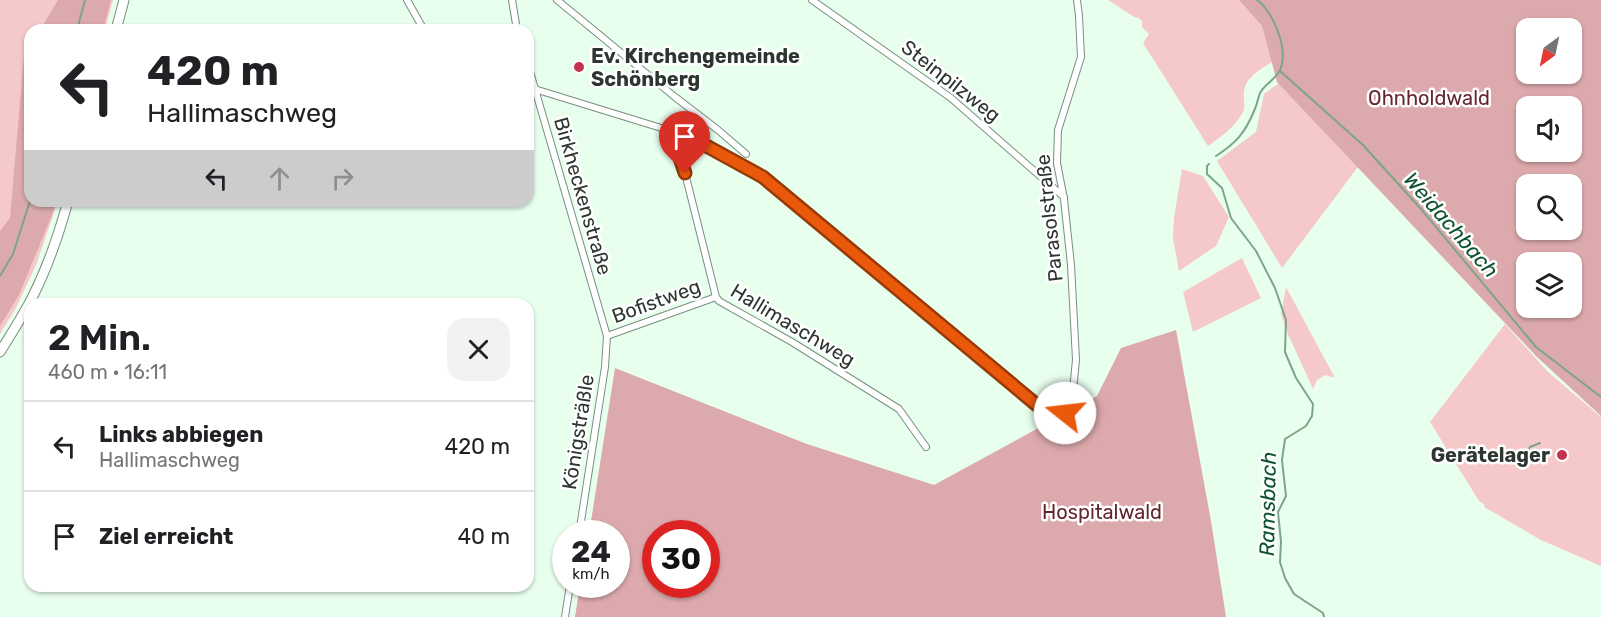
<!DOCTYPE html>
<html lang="de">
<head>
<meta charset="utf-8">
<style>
  :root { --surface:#fff; --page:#f2f2f2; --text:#202124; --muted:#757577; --line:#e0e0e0 }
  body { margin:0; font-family:Rubik,sans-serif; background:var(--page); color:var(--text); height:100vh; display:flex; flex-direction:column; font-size:22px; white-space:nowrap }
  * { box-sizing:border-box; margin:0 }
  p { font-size:20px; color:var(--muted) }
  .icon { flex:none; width:33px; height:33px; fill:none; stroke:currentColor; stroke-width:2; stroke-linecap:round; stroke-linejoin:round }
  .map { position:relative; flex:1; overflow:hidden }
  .details { position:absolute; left:24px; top:298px; width:510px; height:294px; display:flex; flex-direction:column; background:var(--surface); border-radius:18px; box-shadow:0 2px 4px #0004 }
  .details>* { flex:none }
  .top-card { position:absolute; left:24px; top:24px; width:510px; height:183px; border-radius:18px; box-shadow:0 2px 4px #0004; background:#fff; color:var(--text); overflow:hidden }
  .needle { width:39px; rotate:213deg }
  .tools { position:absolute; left:1516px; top:18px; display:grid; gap:12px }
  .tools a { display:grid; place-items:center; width:66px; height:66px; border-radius:12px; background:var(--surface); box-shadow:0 2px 4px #0004; font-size:30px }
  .speed { position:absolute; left:552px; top:520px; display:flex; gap:12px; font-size:30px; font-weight:700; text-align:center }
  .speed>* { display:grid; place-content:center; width:78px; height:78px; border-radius:50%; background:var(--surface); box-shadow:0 2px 4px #0004; line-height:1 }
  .speed small { font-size:15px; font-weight:400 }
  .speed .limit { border:9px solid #d22; background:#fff; color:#111 }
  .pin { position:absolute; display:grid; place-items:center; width:51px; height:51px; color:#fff; margin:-62px -26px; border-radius:50% 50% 50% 0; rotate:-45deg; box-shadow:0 0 6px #0007 }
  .pin .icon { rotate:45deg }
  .me { position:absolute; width:66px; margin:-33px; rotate:286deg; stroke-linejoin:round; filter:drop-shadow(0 0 4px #0008) }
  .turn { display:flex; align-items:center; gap:21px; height:126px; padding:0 24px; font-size:27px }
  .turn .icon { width:78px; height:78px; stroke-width:2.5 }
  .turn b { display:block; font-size:42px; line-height:51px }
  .lanes { display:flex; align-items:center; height:57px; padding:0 24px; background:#0003; justify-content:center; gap:30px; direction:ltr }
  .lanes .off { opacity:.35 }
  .round { display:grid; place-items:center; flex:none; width:63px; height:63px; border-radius:18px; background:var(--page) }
  .overview { display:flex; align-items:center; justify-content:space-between; height:102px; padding:0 24px }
  h1 { font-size:36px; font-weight:600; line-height:45px }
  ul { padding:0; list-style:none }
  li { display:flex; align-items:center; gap:18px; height:90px; padding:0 24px; border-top:2px solid var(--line) }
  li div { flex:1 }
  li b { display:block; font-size:22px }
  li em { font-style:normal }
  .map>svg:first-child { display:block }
  .green { fill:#f5c8ca }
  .forest { fill:#dca9ac; fill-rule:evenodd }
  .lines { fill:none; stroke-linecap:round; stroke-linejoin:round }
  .stream { stroke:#7ca589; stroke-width:2 }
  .street-casing { stroke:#798e80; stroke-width:8 }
  .secondary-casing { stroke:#798e80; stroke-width:11 }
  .street { stroke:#fff; stroke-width:6 }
  .secondary { stroke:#fff; stroke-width:9 }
  .route-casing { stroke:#983908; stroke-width:15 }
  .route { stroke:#ea580c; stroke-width:10 }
  .poi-dot { fill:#c3324e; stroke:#fff; stroke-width:2 }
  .labels { text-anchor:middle; stroke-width:5; stroke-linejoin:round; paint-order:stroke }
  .poi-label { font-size:20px; font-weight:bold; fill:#2d3630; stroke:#fff; text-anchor:start }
  .street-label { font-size:20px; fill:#2d3630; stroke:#fff }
  .park-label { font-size:20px; fill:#64262e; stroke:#fff }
  .water-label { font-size:21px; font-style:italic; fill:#0c522e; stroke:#fff }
</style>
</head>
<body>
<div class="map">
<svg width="1601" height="617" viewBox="0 0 1601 617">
  <rect width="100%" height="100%" fill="#e8ffee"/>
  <!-- green -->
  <path class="green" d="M0,0h113l-8,30h-75v171h28l-22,64 -20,43 -16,26z
    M1108,0h131l23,26 10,36c-11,7 -28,16 -28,31 -1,7 2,13 -1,19 -7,14 -22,25 -35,34l-65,-103 6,-9 -7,-7v-6l-3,-3 -5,-1z
    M1279,83l79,84 -76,101 -65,-107 39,-29 8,-38z
    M1182,169l21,7 26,41 -13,29 -37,25 -6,-32 1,-21z
    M1242,258l19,40 -68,34 -10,-40z
    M1286,287l49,91 -10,-3 -8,5 -4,9 -26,-57 -6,-18z
    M1505,324l43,48 53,45v149l-60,-26 -57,-33 1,-2 -6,-4 -49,-79z"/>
  <!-- forest -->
  <path class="forest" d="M58,0h53l-8,30h-63z
    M1239,0h362v416l-64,-59 -260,-275 -15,-56zM1527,28h45v46h-45zM1527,106h45v46h-45zM1527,184h45v46h-45zM1527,262h45v46h-45z
    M30,46v155h26l-4,14 -33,80 -19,31v-95l10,-13 14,-162z
    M1176,330l35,191 15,96h-651l5,-32h36v-51h-27l26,-166 192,76 127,41 163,-89 24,-48zM656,534h50v51h-50z"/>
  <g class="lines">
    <!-- stream -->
    <path class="stream" d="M77,30l8,-30
      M1280,71l83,74 58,64 115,138 65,50
      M1216,156c20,-13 29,-23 38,-45 3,-6 4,-13 6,-18 4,-8 14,-13 19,-21 11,-20 -5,-60 -22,-72
      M1209,164l-2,2v8l15,14 9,30 25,33 19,37 11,32 -1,32 11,26 17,26 -1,12 -6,10 -21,13 -3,21 4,36 -8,16 3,30 -1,20 5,16 9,16 29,19 1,4
      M0,276l13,-22 17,-53
      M1526,457v-4l4,-6 10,-4"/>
    <!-- street casing -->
    <g class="street-casing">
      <path id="street" d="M407,0l17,30
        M512,0l5,30
        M557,0l118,97 43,33 28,24
        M812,0l139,98 113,99
        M528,65l79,271 -2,31 -26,167
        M528,87l143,44 30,12 62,34 281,234 21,2 8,-23 3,-30 -5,-95 -7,-66 -7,-36 1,-33 23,-73 -2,-41 -2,-16
        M671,131l14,42 31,124 3,4 73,41 107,67 27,38
        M607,336l109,-39
        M565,617l5,-32"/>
    </g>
    <!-- secondary casing -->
    <g class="secondary-casing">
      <path id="secondary" d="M116,30l8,-30
        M0,352c11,-18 23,-36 33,-56 15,-30 26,-62 35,-95"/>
    </g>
    <!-- street -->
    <use href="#street" class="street"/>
    <!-- secondary -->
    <use href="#secondary" class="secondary"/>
  </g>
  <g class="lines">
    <!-- route casing -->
    <g class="route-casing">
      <path id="route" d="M685,173l-14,-42 30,12 62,34 281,234 21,2"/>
    </g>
    <!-- route -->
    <use href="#route" class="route"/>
  </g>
  <!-- markers -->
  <g class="poi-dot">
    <circle cx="579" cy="67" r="6"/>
    <circle cx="1562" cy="455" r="6"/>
  </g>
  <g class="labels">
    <!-- poi labels -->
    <g class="poi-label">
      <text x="591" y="63">Ev. Kirchengemeinde<tspan x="591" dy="23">Schönberg</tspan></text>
      <text x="1550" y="462" text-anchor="end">Gerätelager</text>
    </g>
    <!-- street labels -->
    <g class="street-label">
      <text transform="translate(951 81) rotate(38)" y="7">Steinpilzweg</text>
      <text transform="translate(583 196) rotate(74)" y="7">Birkheckenstraße</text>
      <text transform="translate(1049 218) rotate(-96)" y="7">Parasolstraße</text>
      <text transform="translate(656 301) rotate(-20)" y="7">Bofistweg</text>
      <text transform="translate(793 325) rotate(31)" y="7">Hallimaschweg</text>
      <text transform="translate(578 432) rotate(-81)" y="7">Königsträßle</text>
    </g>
    <!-- park labels -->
    <g class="park-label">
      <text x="1429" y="105">Ohnholdwald</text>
      <text x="1102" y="519">Hospitalwald</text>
    </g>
    <!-- water labels -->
    <g class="water-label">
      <text transform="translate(1451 225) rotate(49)" y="7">Weidachbach</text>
      <text transform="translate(1268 504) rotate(-89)" y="7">Ramsbach</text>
    </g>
  </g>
</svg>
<div class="tools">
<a><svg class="needle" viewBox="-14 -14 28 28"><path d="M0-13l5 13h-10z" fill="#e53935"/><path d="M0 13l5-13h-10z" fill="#757577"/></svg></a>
<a><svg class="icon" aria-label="sound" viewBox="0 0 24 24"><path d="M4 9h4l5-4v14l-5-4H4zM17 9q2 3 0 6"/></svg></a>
<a><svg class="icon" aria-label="search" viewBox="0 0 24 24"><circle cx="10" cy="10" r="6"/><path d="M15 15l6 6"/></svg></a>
<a><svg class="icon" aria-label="layers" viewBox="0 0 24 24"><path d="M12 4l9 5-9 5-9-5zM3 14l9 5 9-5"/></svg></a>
</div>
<div class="speed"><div>24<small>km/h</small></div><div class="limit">30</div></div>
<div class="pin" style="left:685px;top:173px;background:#d93025"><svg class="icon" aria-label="arrive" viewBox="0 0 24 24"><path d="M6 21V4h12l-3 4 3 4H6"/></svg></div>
<svg class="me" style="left:1065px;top:413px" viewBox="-20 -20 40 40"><circle r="19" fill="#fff"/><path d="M0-13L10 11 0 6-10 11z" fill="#ea580c"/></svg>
<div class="top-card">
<div class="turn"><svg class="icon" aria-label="left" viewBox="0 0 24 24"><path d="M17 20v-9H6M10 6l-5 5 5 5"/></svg><div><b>420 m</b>Hallimaschweg</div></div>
<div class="lanes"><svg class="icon" aria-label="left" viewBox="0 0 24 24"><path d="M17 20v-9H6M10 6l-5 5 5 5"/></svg><svg class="icon off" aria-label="ahead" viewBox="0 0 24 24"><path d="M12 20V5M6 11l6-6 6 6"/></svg><svg class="icon off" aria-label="right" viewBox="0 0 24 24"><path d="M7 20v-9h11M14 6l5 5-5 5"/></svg></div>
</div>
<section class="details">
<div class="overview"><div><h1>2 Min.</h1><p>460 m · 16:11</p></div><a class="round"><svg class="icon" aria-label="close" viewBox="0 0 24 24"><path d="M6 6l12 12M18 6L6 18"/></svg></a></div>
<ul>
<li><svg class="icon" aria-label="left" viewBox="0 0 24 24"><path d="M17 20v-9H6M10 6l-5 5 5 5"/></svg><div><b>Links abbiegen</b><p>Hallimaschweg</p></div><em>420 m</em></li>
<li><svg class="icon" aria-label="arrive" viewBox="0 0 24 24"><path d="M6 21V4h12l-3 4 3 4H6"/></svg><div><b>Ziel erreicht</b></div><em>40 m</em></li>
</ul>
</section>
</div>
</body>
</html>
